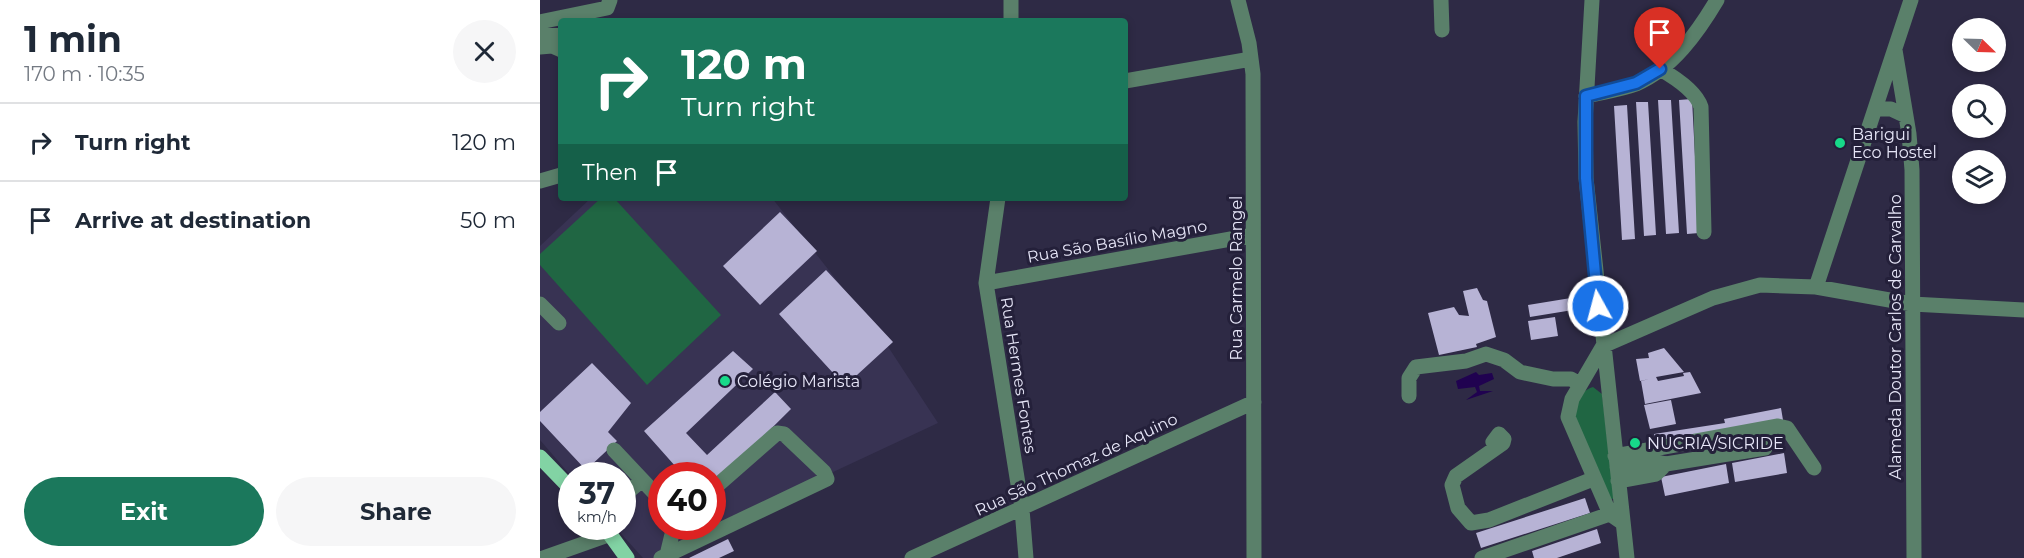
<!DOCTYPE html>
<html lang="en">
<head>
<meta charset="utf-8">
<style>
  :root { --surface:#fff; --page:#f6f6f7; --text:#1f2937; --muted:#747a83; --line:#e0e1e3; --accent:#1b785c }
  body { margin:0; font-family:Montserrat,sans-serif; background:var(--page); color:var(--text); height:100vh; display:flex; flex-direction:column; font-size:22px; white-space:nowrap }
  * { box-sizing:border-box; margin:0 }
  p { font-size:20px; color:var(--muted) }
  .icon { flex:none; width:33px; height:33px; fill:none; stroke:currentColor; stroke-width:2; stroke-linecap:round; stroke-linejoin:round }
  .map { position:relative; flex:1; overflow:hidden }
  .side { display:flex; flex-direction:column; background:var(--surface); width:540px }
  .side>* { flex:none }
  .guide { position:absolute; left:18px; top:18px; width:570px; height:183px; border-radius:6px; box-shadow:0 3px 9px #0003; background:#1b785c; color:#fff; overflow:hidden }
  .needle { width:39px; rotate:113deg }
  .controls { position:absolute; left:1412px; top:18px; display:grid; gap:12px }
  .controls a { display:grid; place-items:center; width:54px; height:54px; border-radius:50%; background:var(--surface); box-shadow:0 3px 9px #0003; font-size:30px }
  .speed { position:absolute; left:18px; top:462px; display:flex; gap:12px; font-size:30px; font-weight:700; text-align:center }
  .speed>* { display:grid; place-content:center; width:78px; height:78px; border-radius:50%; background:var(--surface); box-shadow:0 3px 9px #0003; line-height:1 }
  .speed small { font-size:15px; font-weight:400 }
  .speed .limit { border:9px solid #d22; background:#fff; color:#111 }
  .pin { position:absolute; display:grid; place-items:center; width:51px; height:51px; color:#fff; margin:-62px -26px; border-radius:50% 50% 50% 0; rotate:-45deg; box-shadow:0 0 6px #0007 }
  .pin .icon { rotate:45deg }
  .me { position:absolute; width:66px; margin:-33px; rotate:353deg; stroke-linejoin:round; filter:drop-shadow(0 0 4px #0008) }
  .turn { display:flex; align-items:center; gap:21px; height:126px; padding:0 24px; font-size:27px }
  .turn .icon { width:78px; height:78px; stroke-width:2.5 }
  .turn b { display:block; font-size:42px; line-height:51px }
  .then { display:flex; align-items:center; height:57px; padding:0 24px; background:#0003; gap:12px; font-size:22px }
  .round { display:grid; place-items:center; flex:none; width:63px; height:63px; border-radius:32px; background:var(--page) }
  .headline { display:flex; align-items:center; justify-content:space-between; height:102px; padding:0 24px }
  h1 { font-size:36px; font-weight:700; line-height:45px }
  .primary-button { display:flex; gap:12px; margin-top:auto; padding:12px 24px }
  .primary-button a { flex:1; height:69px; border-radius:36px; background:var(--accent); color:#fff; font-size:24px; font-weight:700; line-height:69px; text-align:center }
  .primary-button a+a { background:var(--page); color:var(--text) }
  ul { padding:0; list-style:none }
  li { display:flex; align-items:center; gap:18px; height:78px; padding:0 24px; border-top:2px solid var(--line) }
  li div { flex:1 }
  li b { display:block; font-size:22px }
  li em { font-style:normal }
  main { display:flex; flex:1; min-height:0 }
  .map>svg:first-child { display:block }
  .built { fill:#383353; fill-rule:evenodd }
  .green { fill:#206643 }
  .water { fill:#200250 }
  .building { fill:#b7b3d5 }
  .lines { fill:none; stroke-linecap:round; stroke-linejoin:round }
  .minor { stroke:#5a806a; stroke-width:15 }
  .major { stroke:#82d3a4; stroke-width:15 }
  .route-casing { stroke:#114b97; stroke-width:15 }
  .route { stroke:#1a73e8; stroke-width:10 }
  .poi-dot { fill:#17d989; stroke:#24203a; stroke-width:2 }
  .labels { text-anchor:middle; stroke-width:6; stroke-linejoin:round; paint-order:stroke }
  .poi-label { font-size:16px; fill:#e7e6f8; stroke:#24203a; text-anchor:start }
  .street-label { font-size:16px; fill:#e7e6f8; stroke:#24203a }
</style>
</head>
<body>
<main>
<section class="side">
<div class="headline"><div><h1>1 min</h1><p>170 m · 10:35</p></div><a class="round"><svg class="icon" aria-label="close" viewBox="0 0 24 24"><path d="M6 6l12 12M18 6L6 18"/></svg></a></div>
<ul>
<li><svg class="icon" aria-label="right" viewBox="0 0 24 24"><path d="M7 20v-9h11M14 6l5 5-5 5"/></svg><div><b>Turn right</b></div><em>120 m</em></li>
<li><svg class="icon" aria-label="arrive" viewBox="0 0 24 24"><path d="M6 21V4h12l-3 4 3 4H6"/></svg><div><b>Arrive at destination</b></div><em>50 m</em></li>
</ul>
<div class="primary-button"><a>Exit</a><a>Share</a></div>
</section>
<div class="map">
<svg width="1484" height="558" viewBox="0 0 1484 558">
  <rect width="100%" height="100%" fill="#2e2a45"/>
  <!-- built -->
  <path class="built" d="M51,198h181l111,141 55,84 -107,50 -162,85h-26l-28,-31 7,-1v-50h-51l-31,-36v-194zM122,476h50v50h-50z"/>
  <!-- green -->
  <path class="green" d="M61,198h13l107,117 -74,70 -107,-120v-11z
    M1053,387l9,7 12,104 -4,2c-8,-17 -33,-59 -37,-76 -3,-14 6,-33 20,-37z"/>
  <!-- water -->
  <path class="water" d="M936,372l3,3 13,-2 2,6 -15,7 1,5h13l-27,9 11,-8 -2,-5 -17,2 -2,-8z"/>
  <!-- building -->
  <path class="building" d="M1152,99l7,134 -12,1 -8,-134z
    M1118,100h13l8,133 -13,1z
    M1096,102h12l8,133 -12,1z
    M1087,105l8,134 -13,1 -8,-134z
    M240,212l37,39 -57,54 -37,-39z
    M286,270l67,72 -48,44 -66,-72z
    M937,288l6,12 4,1 9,36 -20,7 1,3 -38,8 -11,-42 26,-6 5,8 10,1 -6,-25z
    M1037,297l2,12 -49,8 -2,-12z
    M1015,317l3,19 -27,4 -3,-19z
    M1124,348l20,24 -28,5 2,4 26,-5 -1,-3 7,-1 11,21 -56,11 -4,-23 8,-2 -9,2 -4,-22 13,-1 -1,-5z
    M193,351l20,18 -67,64 21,22 68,-63 16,17 -79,78v-11h-28l-40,-45z
    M52,363l39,40 -23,29 9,9 -31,29 -46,-49v-9z
    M1131,400l5,24 -26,5 -6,-24z
    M1241,408l2,12 -127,27 -2,-13 71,-11 -1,-4z
    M1244,453l3,20 -52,9 -3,-19z
    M1186,464l3,19 -64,13 -4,-19z
    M1045,498l5,15 -109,35 -5,-15z
    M1057,529l4,14 -44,15h-23l-2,-7z
    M188,539l6,12 -15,7h-30z"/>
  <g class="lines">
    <!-- minor -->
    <path class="minor" d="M471,0v21
      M698,0l11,43 4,31 1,484
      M901,0l1,30
      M1052,0l-7,122 1,56 41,380
      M0,22l67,-14 3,-8
      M0,33l21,3
      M0,47l12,-1 9,4
      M1355,50l14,84 3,36 2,388
      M1120,69c14,8 36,22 41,38l3,125
      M585,81l126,-22
      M1046,96c17,-4 34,-6 50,-12 36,-15 62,-52 81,-84
      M1335,109h16l15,7
      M0,181l21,-6
      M458,198l-12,85 36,226 4,49
      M446,283l267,-48
      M1276,287l95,-287
      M0,304l19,19
      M1063,346l110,-48 47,-13 56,2 96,17 112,6
      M1063,346l-31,53 -4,18 42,97 13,9
      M869,396v-18l7,-11 50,-6 20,-7 18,6 16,12 33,7h18l9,5
      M957,447l-4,-5 6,-8 5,5 -1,4 -47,33 -4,9 6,23 13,15 18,-3 104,-41
      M74,450l48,51
      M1075,456l163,-30 9,2 27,40
      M1077,467l38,-5 11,2 99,-16
      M1078,481l38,-7 10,-10
      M82,497l20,-17
      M127,555l7,-29
      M3,558l68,-24
      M121,558l166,-79 -3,-7 -40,-38 -7,-1 -65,57
      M372,558l342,-156
      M942,558l128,-44"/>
    <!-- major -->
    <path class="major" d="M0,457l32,33
      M64,526l23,32"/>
  </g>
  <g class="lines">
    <!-- route casing -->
    <g class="route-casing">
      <path id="route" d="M1058,306l-12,-128v-82l50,-13 24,-14"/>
    </g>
    <!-- route -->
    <use href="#route" class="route"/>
  </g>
  <!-- markers -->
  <g class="poi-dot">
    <circle cx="1300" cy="143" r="6"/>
    <circle cx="185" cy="381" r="6"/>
    <circle cx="1095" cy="443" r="6"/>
  </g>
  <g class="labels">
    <!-- poi labels -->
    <g class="poi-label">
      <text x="1312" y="140">Barigui<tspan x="1312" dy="18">Eco Hostel</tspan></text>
      <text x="197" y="387">Colégio Marista</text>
      <text x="1107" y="449">NUCRIA/SICRIDE</text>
    </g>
    <!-- street labels -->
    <g class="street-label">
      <text transform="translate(577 241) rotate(-10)" y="6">Rua São Basílio Magno</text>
      <text transform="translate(696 278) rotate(-90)" y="6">Rua Carmelo Rangel</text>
      <text transform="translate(1355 337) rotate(-90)" y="6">Alameda Doutor Carlos de Carvalho</text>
      <text transform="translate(479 375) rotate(81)" y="6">Rua Hermes Fontes</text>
      <text transform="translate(536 464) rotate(-25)" y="6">Rua São Thomaz de Aquino</text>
    </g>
  </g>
</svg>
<div class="controls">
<a><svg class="needle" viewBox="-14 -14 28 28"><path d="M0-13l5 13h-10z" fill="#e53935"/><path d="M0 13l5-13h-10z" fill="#747a83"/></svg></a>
<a><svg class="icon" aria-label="search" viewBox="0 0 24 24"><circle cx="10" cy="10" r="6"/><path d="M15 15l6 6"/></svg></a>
<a><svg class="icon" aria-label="layers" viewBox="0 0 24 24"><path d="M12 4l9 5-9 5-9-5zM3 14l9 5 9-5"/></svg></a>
</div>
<div class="speed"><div>37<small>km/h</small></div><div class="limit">40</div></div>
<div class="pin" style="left:1120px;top:69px;background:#d93025"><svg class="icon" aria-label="arrive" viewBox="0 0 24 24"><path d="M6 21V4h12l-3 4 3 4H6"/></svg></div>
<svg class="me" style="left:1058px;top:306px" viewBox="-20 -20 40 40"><circle r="17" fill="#1a73e8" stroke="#fff" stroke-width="3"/><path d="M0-11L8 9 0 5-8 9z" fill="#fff"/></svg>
<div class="guide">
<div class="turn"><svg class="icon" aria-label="right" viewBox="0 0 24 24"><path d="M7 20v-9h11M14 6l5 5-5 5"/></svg><div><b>120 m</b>Turn right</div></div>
<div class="then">Then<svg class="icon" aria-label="arrive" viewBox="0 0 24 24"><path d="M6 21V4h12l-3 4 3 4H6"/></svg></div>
</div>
</div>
</main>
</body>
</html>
